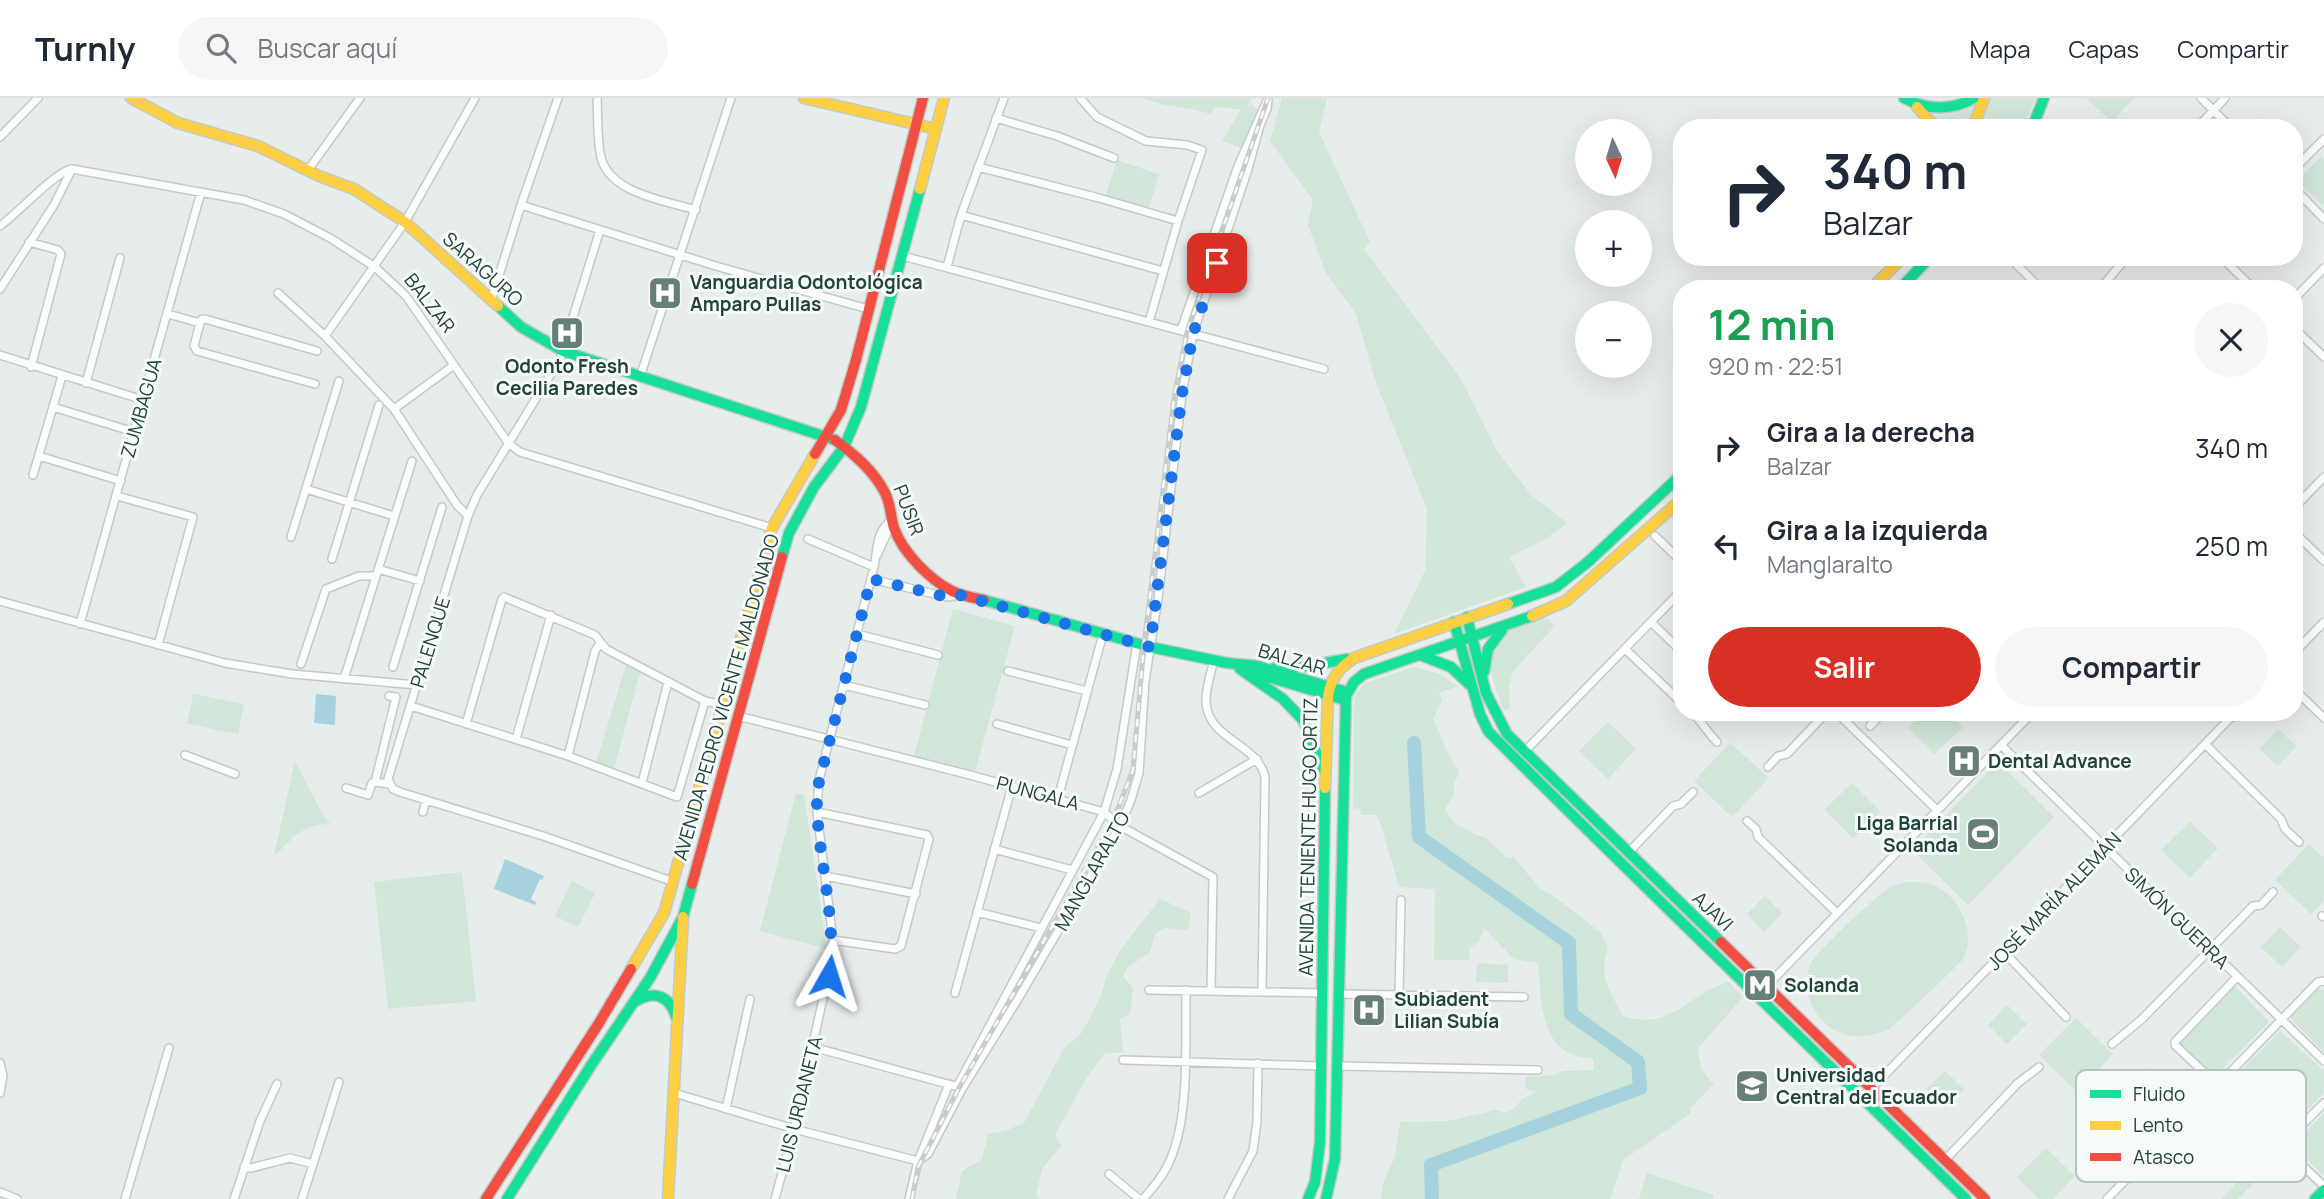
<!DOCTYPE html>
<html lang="es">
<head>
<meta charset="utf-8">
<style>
  :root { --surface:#fff; --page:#f6f6f7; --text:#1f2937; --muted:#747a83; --line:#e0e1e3; --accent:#d93025 }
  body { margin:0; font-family:Manrope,sans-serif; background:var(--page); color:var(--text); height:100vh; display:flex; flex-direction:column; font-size:26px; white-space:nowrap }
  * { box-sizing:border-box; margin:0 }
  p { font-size:23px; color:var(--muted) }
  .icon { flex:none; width:38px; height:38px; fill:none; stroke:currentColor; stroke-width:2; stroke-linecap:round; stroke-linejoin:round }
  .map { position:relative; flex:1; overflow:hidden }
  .panel { position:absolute; left:1673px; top:182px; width:630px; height:441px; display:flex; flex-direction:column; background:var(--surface); border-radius:28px; box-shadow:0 7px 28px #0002 }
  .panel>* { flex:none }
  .top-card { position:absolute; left:1673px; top:21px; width:630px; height:147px; border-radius:28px; box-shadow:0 7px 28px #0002; background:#fff; color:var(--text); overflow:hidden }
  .needle { width:46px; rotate:176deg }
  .controls { position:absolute; left:1575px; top:21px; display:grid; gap:14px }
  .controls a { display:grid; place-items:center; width:77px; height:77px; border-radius:50%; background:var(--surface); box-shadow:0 7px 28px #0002; font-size:35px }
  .pin { position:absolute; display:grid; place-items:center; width:60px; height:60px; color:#fff; margin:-30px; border-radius:14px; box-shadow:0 4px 10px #0006 }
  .me { position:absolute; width:77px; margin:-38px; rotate:6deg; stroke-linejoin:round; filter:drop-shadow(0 0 5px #0008) }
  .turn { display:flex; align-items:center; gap:24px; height:147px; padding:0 35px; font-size:32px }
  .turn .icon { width:91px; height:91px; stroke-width:2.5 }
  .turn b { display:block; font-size:49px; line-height:60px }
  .round { display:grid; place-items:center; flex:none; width:74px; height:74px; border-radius:37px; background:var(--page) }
  .head { display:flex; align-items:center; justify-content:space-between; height:119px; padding:0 35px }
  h1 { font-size:42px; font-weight:700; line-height:52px; color:#1e9e55 }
  .primary-button { display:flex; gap:14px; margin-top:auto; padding:14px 35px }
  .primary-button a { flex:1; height:80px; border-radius:42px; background:var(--accent); color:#fff; font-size:28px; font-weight:700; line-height:80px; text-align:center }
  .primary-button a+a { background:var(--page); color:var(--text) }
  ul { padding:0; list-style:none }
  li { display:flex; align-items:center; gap:21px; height:98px; padding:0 35px }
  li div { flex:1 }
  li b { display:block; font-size:26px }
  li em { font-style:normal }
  header { display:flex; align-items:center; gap:42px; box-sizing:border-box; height:98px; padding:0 35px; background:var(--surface); border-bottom:2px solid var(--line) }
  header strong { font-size:33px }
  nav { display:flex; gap:38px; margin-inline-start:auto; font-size:24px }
  .search { width:490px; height:63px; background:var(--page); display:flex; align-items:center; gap:18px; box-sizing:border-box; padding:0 24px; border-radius:38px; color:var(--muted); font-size:26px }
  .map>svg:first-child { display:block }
  .green { fill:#d0e6d8 }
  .water { fill:#a6d2dd }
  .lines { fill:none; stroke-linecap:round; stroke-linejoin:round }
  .river { stroke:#a6d2dd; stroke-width:14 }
  .street-casing { stroke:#c4cac8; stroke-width:10 }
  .fast-casing { stroke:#c2cac7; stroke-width:13 }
  .slow-casing { stroke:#c2cac7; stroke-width:13 }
  .jam-casing { stroke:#c2cac7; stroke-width:13 }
  .street { stroke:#fbfcfc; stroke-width:7 }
  .fast { stroke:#16e098; stroke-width:10 }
  .slow { stroke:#ffcf43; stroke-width:10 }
  .jam { stroke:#f24e42; stroke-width:10 }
  .rail-casing { stroke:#c8cdcb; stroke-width:5 }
  .rail { stroke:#f6fbf9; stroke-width:2.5; stroke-dasharray:8; stroke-linecap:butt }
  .route { stroke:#1a73e8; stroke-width:12; stroke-dasharray:0 21.6 }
  .labels { text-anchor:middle; stroke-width:6; stroke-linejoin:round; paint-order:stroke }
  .street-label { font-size:19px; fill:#22423c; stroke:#f6fbf9 }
  .poi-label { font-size:19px; font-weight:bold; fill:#22423c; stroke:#f6fbf9; text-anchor:start }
  .key { fill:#f6fbf9; stroke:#b6c4c0; stroke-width:2 }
  .key-label { font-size:19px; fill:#22423c }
</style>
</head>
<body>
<header>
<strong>Turnly</strong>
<div class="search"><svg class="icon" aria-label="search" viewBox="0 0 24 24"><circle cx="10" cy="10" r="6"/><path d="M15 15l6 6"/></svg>Buscar aquí</div>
<nav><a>Mapa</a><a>Capas</a><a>Compartir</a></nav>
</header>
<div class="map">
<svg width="2324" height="1101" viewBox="0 0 2324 1101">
  <rect width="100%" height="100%" fill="#e7edea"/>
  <!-- green -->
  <path class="green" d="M1143,0h108l-4,12 4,-6 7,6 -15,38 -21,-7 18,-30 4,-1 -28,-3 -6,7c-23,-8 -46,-6 -67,-16z
    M1282,0h45l-8,34 51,110 -6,7 97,130 35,70 35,46 36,28 -23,17 -35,17 17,30 -132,47 31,-63 2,-62 -50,-123 -21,-72 -30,-41 -18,-48 5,-25 -43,-59z
    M1987,0h49l-13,30h-47z
    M2086,0h48l-22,24z
    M1976,5l-11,25h-27l-5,-12 21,-2z
    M2321,59l3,3v47l-27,-27z
    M1117,62l42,14 -11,37 -44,-10z
    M953,511l62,17 -40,146 -61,-16z
    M1544,520l6,2 4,7 -41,44 -4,15 1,22 -6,3c-8,-23 -26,-57 -1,-77 11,-8 28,-11 41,-16z
    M627,564l14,7 -28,103 -18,-6z
    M1414,569l26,7 18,12 -19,7 3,7 -9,19 15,34 11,19 -5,12v12l-9,13 7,12 24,14 9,2 22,21 7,-1 24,30 17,10 45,35 8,16c-10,29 1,42 15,68 49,16 65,-23 106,-34l14,15 -45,51c1,15 4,26 16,36l-25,25 2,4 -68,47 -13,39h-229l3,-19 11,-23 5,-35 47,-1 49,-11 9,3 10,-5 7,-9 16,-7 -12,-3 -1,-12 29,-2 9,-4 31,-1 -1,-11c-7,-2 -15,-2 -22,-5 -32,-13 -30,-63 -33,-91l-24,-4 -30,-31 -5,14 -9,5 -1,13h-35l1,-71 -36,-2 -18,-62 -5,-10h-15l-1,-7 -7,1 1,-112 11,-14z
    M193,596l51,10 -6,30 -51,-10z
    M1924,614h24l15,16 -29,26 -26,-26z
    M1608,624l28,27 -28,30 -29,-28z
    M2278,631l19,17 -19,20 -19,-17z
    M1730,645l39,35 -37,39 -38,-36z
    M295,663l28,54 7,8c-35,6 -32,12 -56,33z
    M1998,664l56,55 -86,88 -56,-55z
    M1852,685l29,29 -28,26 -29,-28z
    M796,695l8,2 23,154 -67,-18z
    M2190,724l28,26 -28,30 -29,-28z
    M2309,746l15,14v43l-13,13 -36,-34z
    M462,774l14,129 -88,8 -14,-127z
    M572,783l23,12 -17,34 -23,-11z
    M1905,784c11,0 21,-1 31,4 24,11 41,49 27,73 -4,6 -68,66 -74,70 -4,3 -11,4 -15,5 -31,10 -62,-12 -66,-43 -1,-8 -2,-19 2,-26 6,-13 63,-66 76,-75 5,-4 13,-6 19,-8z
    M1765,798l17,17 -18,19 -17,-18z
    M1160,801l31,14 -3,17 -23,-2 -10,6 -5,18 -23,16 -4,8 10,12 -3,26 -10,5 3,33 -19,2 -18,25 -31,56 6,11 -19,23 -6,27 3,3h-83l6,-28 20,-12 6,-25 17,-3 19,-8 40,-75 16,-13 9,-15 13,-27 4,-16 15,-28z
    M2280,829l21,20 -19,20 -21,-20z
    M1477,865l31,2v18l-32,-1z
    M2234,887l35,37 -55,55 -35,-32 1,-4z
    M2324,891v63l-34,-34 27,-28z
    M2007,907l20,19 -20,20 -19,-19z
    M2076,920l37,36 -36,38 -38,-37z
    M2280,933l44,40v22l-40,41 -52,-49 -1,-4z
    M2147,969l18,17 -19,19 -17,-18z
    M1945,973l19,18 -19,19 -19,-19z
    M2324,1015v63l-32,-30z
    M2046,1050l29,28 -22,23h-14l-22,-22z
    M2267,1054l9,8 -38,39h-17z
    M1647,1075l67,22 -1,4h-74z"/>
  <!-- water -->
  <path class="water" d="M316,596l20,2 -1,29 -21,-2z
    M505,761l39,17 -2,4 -2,-1 -9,20 5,3 -1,3 -41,-16z"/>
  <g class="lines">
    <!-- river -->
    <path class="river" d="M1414,645l5,94 150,106 2,71 67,48 2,26 -209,77 1,34"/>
    <!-- street casing -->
    <g class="street-casing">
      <path id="street" d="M597,0c1,18 0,37 3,54 5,41 63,48 96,58
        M1080,0l17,19 49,24 41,4 15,5 -24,71 -29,101
        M2201,0l30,30
        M996,20l61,18 57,22
        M2197,30l28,-30
        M0,39l38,-39
        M978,69l121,31 79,23
        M2294,71l30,-30
        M308,72l52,-72
        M2294,90l30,31
        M521,107l195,61 152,43
        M961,117l202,56
        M0,128c17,-12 56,-55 72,-57l172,31 40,14 46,24 45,29 31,29 103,148 11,8 252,76
        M600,132l-40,129 -83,136 -9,21 -80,263 5,10 7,3 143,44 131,46
        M29,144l29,8 3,4 -30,113
        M903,158l421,113
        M2009,159l32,32
        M2221,159l33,32
        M947,169l14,-52 43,-117
        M0,191l54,-84 18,-36
        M2100,191l27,-32
        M278,195l47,43 69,73 63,96 11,11
        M2294,201l30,-31
        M491,203l30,-96 37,-107
        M168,216l32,9 -6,23 3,5 118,33
        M200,225l2,-4h3l112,32
        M2294,230l30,29
        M1181,232l57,-164 29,-65
        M325,238l80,-114 70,-124
        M0,257l143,45
        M640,279l91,-279
        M86,285l34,-125
        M53,309l81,25
        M394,311l60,-44
        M39,358l82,25
        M33,377l29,-99
        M306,391l88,27
        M117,398l76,21 -35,128
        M2294,410l30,-31
        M2294,434l30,29
        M1655,438l27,26
        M291,439l48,-156
        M808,441l66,28
        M877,457l12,-26 5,-3
        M332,461l47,-154
        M378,471l42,12
        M871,481l76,18 13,-2
        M0,503l225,62 67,11 125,11
        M1651,524l31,30
        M80,526l121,-432
        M857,536l81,21
        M1625,551l57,54
        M2294,555l30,-31
        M1214,562c-3,13 -9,29 -8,43 3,37 51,40 59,74l-3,215
        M301,566l25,-75 33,-13h16
        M393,569l49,-160
        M1008,573l79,20
        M344,581l68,-218
        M844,587l81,20
        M2294,591l30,29
        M389,598l7,1 -21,85 14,2
        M411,608l157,50 109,41 28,-96
        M1692,614c10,10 15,20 25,30
        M1836,614l101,98
        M738,618l232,59 134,37 16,14 93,51 -2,113
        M466,626l36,-125 2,-2 91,38 11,14 99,52 18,4
        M997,626l75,21
        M1870,628l13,-14
        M516,641l35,-124
        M2205,646l76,75 4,10 14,13
        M2001,647l323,316
        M1525,653l157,-161
        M185,657l50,19
        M568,658l27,-105 5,-8
        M1768,669l10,-11 9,-2 40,-42
        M642,685l26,-101
        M346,690l22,7 4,-12 3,-1
        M1199,695l58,-34
        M1058,700l45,-164
        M423,714l3,-12
        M817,714l110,23 2,4 -28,107 -6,3 -62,-9
        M1747,723l9,8 2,8 79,76
        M994,751l78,21
        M1628,755l45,-47 8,-2 12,-12
        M825,778l91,18
        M977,814l64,16
        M2322,818l2,1
        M2004,854l62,65
        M2237,879l-62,65v3l149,141
        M1149,892l172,3
        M955,895l57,-207
        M1340,896l184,3
        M1399,897l2,-95
        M1758,897l275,-283
        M2112,946l30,-25 111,-113 8,-1 12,-13
        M813,949l142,39 4,-3 145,-271 13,-43 20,-126
        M1123,962l198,6
        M0,965l3,13 -3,17
        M1338,968l200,4
        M1871,991l365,-377
        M2090,993l14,19 45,45
        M674,995l120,36 124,32
        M726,1011l24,-110
        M2282,1047l42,-42
        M1945,1062l73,-77 21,-16
        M918,1063l10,-7 34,-65 56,-90 102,-173 11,-26 8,-27 6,-92 13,-82 24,-205 11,-60 55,-165 12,-44 7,-16 1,-9
        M244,1069l7,1 39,-10 23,6
        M1109,1076l30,25
        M0,1094l17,7
        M125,1101l44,-151
        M234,1101l26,-78 17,-37
        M302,1101l37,-117
        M775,1101l19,-70 36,-162 3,-27 -16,-128 2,-32 55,-213c4,-18 1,-35 18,-47
        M909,1101l9,-38 31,-77
        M1143,1101c11,-12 22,-25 28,-41 19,-46 14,-117 15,-168
        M1228,1101l25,-48 4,-29 1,-59
        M2107,1101l211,-217 6,-1"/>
    </g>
    <!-- fast casing -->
    <g class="fast-casing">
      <path id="fast" d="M1904,0c23,12 47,13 70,0
        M2032,30l12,-30
        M1900,191l30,-32
        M498,208l23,21 42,24 272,89
        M782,459l7,-24 25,-46 30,-40 17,-40 59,-218
        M984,502l166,47 77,16 31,3 89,26
        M1508,506l48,-17 32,-25 94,-88
        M1467,519l19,76 21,41 214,208
        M1454,524l26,92 8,17c157,158 319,312 478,468
        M1420,557l31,12 18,17
        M1275,570l34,-2 38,-7
        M1240,571l43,30 20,21 21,51
        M1248,573l97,29
        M1484,574l4,-23 14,-19
        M636,903c19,-11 34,-5 40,16
        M507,1101l83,-132 60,-89 33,-61 9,-33
        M1308,1101l7,-17 5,-40 5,-354
        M1326,1101l9,-40 11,-463 8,-14 10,-8 168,-58
        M2315,1101l9,-9"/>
    </g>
    <!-- slow casing -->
    <g class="slow-casing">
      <path id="slow" d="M131,0l47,25 80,23 61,30 35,13 51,33 93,84
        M804,0l132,31
        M1917,9l19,21
        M1973,30l11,-30
        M920,91l24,-91
        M1871,191l32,-32
        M1532,518l34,-15 116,-102
        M1325,690l3,-92c3,-18 11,-28 26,-38l154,-54
        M631,871l33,-56 108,-385 43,-74
        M668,1101l15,-282"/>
    </g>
    <!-- jam casing -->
    <g class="jam-casing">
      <path id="jam" d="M835,342c19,14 38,30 49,51 7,12 6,24 10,37 9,25 35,51 58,63 10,5 22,7 32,9
        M815,356l26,-44 15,-50 67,-262
        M692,786l90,-327
        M1721,844l264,257
        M486,1101l113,-176 32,-54"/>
    </g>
    <!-- street -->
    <use href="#street" class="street"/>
    <!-- fast -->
    <use href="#fast" class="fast"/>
    <!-- slow -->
    <use href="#slow" class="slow"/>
    <!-- jam -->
    <use href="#jam" class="jam"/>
    <!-- rail casing -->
    <g class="rail-casing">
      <path id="rail" d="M912,1101l6,-32 41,-79 154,-267 20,-51 11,-125 30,-247 13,-66 81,-234"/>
    </g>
    <!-- rail -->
    <use href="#rail" class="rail"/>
  </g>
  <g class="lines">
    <!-- route -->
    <path class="route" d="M829,878c9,-62 -14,-123 -12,-186l54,-211 76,18 13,-2 190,52 32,-253 11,-60 24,-71"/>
  </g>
  <!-- icons -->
  <defs>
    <g id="hospital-square" transform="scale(1.75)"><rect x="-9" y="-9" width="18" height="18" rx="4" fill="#677e79" stroke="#f6fbf9"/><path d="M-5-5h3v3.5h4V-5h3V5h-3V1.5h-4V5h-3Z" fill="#fff"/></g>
    <g id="stadium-square" transform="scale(1.75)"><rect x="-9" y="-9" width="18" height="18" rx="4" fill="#677e79" stroke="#f6fbf9"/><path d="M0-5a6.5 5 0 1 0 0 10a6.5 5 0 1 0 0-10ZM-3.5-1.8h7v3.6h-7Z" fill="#fff"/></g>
    <g id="metro-square" transform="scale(1.75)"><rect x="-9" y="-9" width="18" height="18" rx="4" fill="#677e79" stroke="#f6fbf9"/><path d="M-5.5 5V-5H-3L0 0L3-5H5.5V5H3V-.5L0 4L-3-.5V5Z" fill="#fff"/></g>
    <g id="university-square" transform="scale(1.75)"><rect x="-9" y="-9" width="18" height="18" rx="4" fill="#677e79" stroke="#f6fbf9"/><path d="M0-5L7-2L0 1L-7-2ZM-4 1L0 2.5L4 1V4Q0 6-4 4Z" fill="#fff"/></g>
  </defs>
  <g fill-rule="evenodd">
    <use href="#hospital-square" x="665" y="195"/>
    <use href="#hospital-square" x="567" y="235"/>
    <use href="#hospital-square" x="1964" y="663"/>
    <use href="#stadium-square" x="1983" y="736"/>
    <use href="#metro-square" x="1760" y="887"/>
    <use href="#hospital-square" x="1369" y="912"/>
    <use href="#university-square" x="1752" y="988"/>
  </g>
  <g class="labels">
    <!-- street labels -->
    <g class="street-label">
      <text transform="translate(483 171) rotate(42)" y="7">SARAGURO</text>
      <text transform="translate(430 205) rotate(52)" y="7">BALZAR</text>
      <text transform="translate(141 310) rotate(-74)" y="7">ZUMBAGUA</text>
      <text transform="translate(909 412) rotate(69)" y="7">PUSIR</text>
      <text transform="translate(430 544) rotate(-73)" y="7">PALENQUE</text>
      <text transform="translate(1292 561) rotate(16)" y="7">BALZAR</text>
      <text transform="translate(726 599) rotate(-74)" y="7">AVENIDA PEDRO VICENTE MALDONADO</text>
      <text transform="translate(1038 695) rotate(15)" y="7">PUNGALA</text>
      <text transform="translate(1308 739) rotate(-89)" y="7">AVENIDA TENIENTE HUGO ORTIZ</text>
      <text transform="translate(1092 773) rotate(-61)" y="7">MANGLARALTO</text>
      <text transform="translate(2054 803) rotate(-46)" y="7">JOSÉ MARÍA ALEMÁN</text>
      <text transform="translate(1713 813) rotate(44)" y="7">AJAVI</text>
      <text transform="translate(2177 820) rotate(44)" y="7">SIMÓN GUERRA</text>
      <text transform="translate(799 1006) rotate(-76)" y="7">LUIS URDANETA</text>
    </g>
    <!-- poi labels -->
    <g class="poi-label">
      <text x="690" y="191">Vanguardia Odontológica<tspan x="690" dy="22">Amparo Pullas</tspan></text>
      <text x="567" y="275" text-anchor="middle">Odonto Fresh<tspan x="567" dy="22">Cecilia Paredes</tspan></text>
      <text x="1988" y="670">Dental Advance</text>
      <text x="1958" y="732" text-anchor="end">Liga Barrial<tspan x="1958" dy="22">Solanda</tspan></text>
      <text x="1784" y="894">Solanda</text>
      <text x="1394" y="908">Subiadent<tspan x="1394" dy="22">Lilian Subía</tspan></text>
      <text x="1776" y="984">Universidad<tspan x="1776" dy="22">Central del Ecuador</tspan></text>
    </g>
  </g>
  <!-- legend -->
  <rect x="2076" y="972" width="230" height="112" rx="10" class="key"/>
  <rect x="2090" y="992" width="31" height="8" fill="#16e098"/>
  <rect x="2090" y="1023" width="31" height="9" fill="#ffcf43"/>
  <rect x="2090" y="1055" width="31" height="8" fill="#f24e42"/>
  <g class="key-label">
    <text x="2133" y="1003">Fluido</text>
    <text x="2133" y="1034">Lento</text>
    <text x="2133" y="1066">Atasco</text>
  </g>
</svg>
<div class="controls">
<a><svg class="needle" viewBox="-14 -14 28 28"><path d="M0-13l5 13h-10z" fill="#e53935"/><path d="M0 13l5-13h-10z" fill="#747a83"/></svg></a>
<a>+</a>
<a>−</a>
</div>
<div class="pin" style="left:1217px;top:165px;background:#d93025"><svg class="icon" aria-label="arrive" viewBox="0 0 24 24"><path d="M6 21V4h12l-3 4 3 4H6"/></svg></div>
<svg class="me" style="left:829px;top:878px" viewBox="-20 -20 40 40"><path d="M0-17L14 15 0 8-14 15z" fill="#1a73e8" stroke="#fff" stroke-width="4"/></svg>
<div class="top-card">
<div class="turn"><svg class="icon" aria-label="right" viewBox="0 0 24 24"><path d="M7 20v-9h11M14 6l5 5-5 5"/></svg><div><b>340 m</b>Balzar</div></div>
</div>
<section class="panel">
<div class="head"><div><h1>12 min</h1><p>920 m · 22:51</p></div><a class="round"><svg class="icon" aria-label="close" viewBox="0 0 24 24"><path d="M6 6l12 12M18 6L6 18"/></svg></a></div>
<ul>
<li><svg class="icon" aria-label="right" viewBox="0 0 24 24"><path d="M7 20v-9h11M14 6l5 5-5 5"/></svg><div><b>Gira a la derecha</b><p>Balzar</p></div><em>340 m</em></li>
<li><svg class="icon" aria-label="left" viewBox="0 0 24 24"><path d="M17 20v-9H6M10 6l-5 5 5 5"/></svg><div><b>Gira a la izquierda</b><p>Manglaralto</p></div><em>250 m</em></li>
</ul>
<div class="primary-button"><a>Salir</a><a>Compartir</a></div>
</section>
</div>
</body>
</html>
